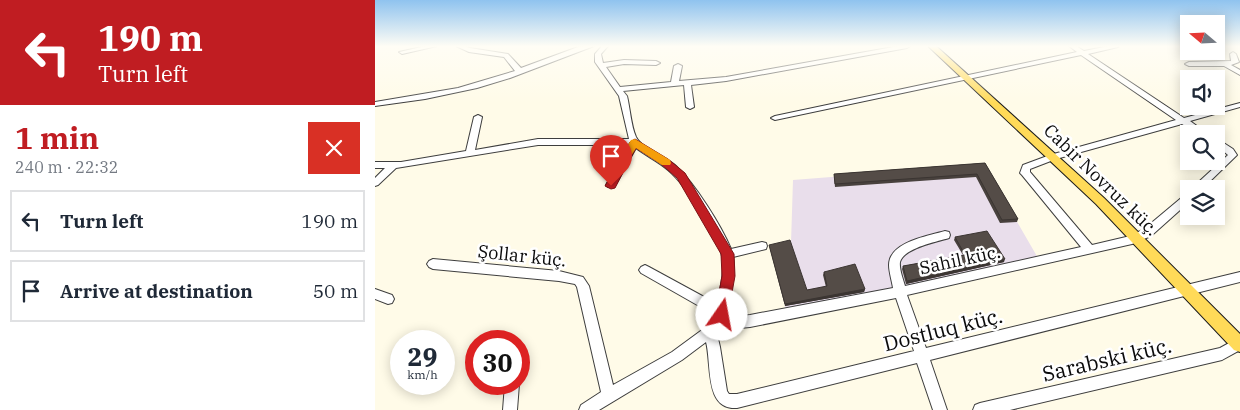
<!DOCTYPE html>
<html lang="en">
<head>
<meta charset="utf-8">
<style>
  :root { --surface:#fff; --page:#f2f2f3; --text:#1f2937; --muted:#747a83; --line:#e0e1e3; --accent:#c01d22 }
  body { margin:0; font-family:"IBM Plex Serif",serif; background:var(--page); color:var(--text); height:100vh; display:flex; flex-direction:column; font-size:19px; white-space:nowrap }
  * { box-sizing:border-box; margin:0 }
  p { font-size:16px; color:var(--muted) }
  .icon { flex:none; width:28px; height:28px; fill:none; stroke:currentColor; stroke-width:2; stroke-linecap:round; stroke-linejoin:round }
  .map { position:relative; flex:1; overflow:hidden }
  .details { display:flex; flex-direction:column; background:var(--surface); width:375px }
  .details>* { flex:none }
  .top-card { background:#c01d22; color:#fff; overflow:hidden }
  .needle { width:32px; rotate:289deg }
  .fabs { position:absolute; left:805px; top:15px; display:grid; gap:10px }
  .fabs a { display:grid; place-items:center; width:45px; height:45px; border-radius:0px; background:var(--surface); box-shadow:0 2px 12px #0003; font-size:25px }
  .speed { position:absolute; left:15px; top:330px; display:flex; gap:10px; font-size:25px; font-weight:700; text-align:center }
  .speed>* { display:grid; place-content:center; width:65px; height:65px; border-radius:50%; background:var(--surface); box-shadow:0 2px 12px #0003; line-height:1 }
  .speed small { font-size:12px; font-weight:400 }
  .speed .limit { border:8px solid #d22; background:#fff; color:#111 }
  .pin { position:absolute; display:grid; place-items:center; width:42px; height:42px; color:#fff; margin:-51px -21px; border-radius:50% 50% 50% 0; rotate:-45deg; box-shadow:0 0 5px #0007 }
  .pin .icon { rotate:45deg }
  .me { position:absolute; width:55px; margin:-28px; rotate:12deg; stroke-linejoin:round; filter:drop-shadow(0 0 4px #0008) }
  .turn { display:flex; align-items:center; gap:18px; height:105px; padding:0 15px; font-size:22px }
  .turn .icon { width:65px; height:65px; stroke-width:2.5 }
  .turn b { display:block; font-size:35px; line-height:42px }
  .round { display:grid; place-items:center; flex:none; width:52px; height:52px; border-radius:0px; background:var(--page) }
  .head { display:flex; align-items:center; justify-content:space-between; height:85px; padding:0 15px }
  h1 { font-size:30px; font-weight:700; line-height:38px; color:var(--accent) }
  ul { padding:0; list-style:none }
  li { display:flex; align-items:center; gap:15px; height:62px; margin:0 10px 8px; padding:0 5px; border:2px solid var(--line); border-radius:0px }
  li div { flex:1 }
  li b { display:block; font-size:19px }
  li em { font-style:normal }
  main { display:flex; flex:1; min-height:0 }
  .map>svg:first-child { display:block }
  .industrial { fill:#e9deeb }
  .lines { fill:none; stroke-linecap:round; stroke-linejoin:round }
  .minor-casing { stroke:#3e3e3e; stroke-width:2 }
  .major-casing { stroke:#1c1c1c; stroke-width:2 }
  .minor { fill:#fff; fill-rule:evenodd }
  .major { fill:#ffda58; fill-rule:evenodd }
  .wall { fill:#48413d }
  .shaded-wall { fill:#3b3532 }
  .building { fill:#544c47; stroke:#3b3532 }
  .route { fill:#c01d22; stroke:#7d1316 }
  .slow { fill:#f59e0b }
  .labels { text-anchor:middle; stroke-width:5; stroke-linejoin:round; paint-order:stroke }
  .street-label { font-size:18px; fill:#0b0b0b; stroke:#fff }
  .near-street-label { font-size:21px; fill:#0b0b0b; stroke:#fff }
</style>
</head>
<body>
<main>
<section class="details">
<div class="top-card">
<div class="turn"><svg class="icon" aria-label="left" viewBox="0 0 24 24"><path d="M17 20v-9H6M10 6l-5 5 5 5"/></svg><div><b>190 m</b>Turn left</div></div>
</div>
<div class="head"><div><h1>1 min</h1><p>240 m · 22:32</p></div><a class="round" style="background:#d93025;color:#fff"><svg class="icon" aria-label="close" viewBox="0 0 24 24"><path d="M6 6l12 12M18 6L6 18"/></svg></a></div>
<ul>
<li><svg class="icon" aria-label="left" viewBox="0 0 24 24"><path d="M17 20v-9H6M10 6l-5 5 5 5"/></svg><div><b>Turn left</b></div><em>190 m</em></li>
<li><svg class="icon" aria-label="arrive" viewBox="0 0 24 24"><path d="M6 21V4h12l-3 4 3 4H6"/></svg><div><b>Arrive at destination</b></div><em>50 m</em></li>
</ul>
</section>
<div class="map">
<svg width="865" height="410" viewBox="0 0 865 410">
  <rect width="100%" height="100%" fill="#fffbe8"/>
  <!-- industrial -->
  <path class="industrial" d="M609,165l54,93 -252,52 -16,-62 21,-5 2,-63z"/>
  <g class="lines">
    <!-- minor casing -->
    <g class="minor-casing">
      <path id="minor" d="M51,46h11l-35,8 -3,-2z
        M81,46h8l6,2 38,6 13,14 57,-21 7,-1h9l-84,32 -33,10 -52,11 -50,7v-4l83,-14 57,-17 -11,-14 -35,-5z
        M227,46h6l-7,8 2,9 21,-3 32,1 4,2 -4,2 -32,-1 -18,3 14,20 51,-5 3,-16 4,-2 4,2 -3,15 47,-4 173,-31h11l-3,2 -181,33 -35,4 3,22 -4,2 -4,-2 -2,-22 -61,6 4,5c3,12 4,30 9,41 6,12 30,20 40,29 19,18 45,59 55,83l31,-7 4,1 1,3 -1,3 -33,8c4,21 -7,40 -4,60l21,-2 143,-27c-1,-7 -4,-16 -4,-23 0,-23 39,-29 56,-34l4,1 1,3 -1,3c-13,4 -45,10 -49,24 -1,7 3,17 5,24l176,-39 -59,-72 -2,-2 3,-8 27,-10 126,-35 -95,-65 -306,65 -4,-2 4,-2 302,-64 -8,-6h7l8,5 25,-5h10l-1,1 -30,7 96,64 56,-15v4l-50,14 18,13h-10l-16,-10 -126,35 -26,10v3l62,73 34,-8 17,-7 43,-36 3,-1v9l-38,34 -19,8 -225,51 19,53 314,-76v10l-310,78 17,50h-14l-16,-47 -180,45c-33,2 -25,-44 -31,-66l-24,18 -83,50h-20l2,-5 20,-13 -24,-105 -2,-3 -16,-3 -126,-12 -4,-2 -2,-3 2,-3 4,-2 126,12 24,6 6,9 24,99 59,-33 45,-33 -1,-8 -17,-5 -58,-33 -2,-3 2,-3 4,-2 4,2 57,31 12,3c2,-13 6,-26 5,-39 -2,-23 -37,-77 -55,-92 -10,-9 -22,-14 -32,-22l-22,39h-6l-2,-2 23,-40h-91l-142,23 -18,17 -3,1v-8l10,-10h-10v-6h26l65,-11 8,-34 4,-2 4,2 -7,33 63,-11h91l-10,-43 -24,-34v-8zM521,298l18,53 -177,43h-8l-2,-3 -7,-44 -3,-13 9,-7 4,2 20,-2z
        M858,52l3,2 3,8 -8,3 9,5v5l-16,-9h-35l-4,-2 4,-2 42,-1 -1,-7z
        M841,138l17,11 4,6 -35,34h-11l37,-34 -12,-10z
        M0,289l17,6 2,4 -2,4 -4,1 -13,-5z
        M865,337v13l-18,10 -212,50h-37l2,-5 5,-2 240,-55z
        M130,384h14l-2,26h-14z"/>
    </g>
    <!-- major casing -->
    <g class="major-casing">
      <path id="major" d="M553,46h8l168,152 136,136v18l-6,-2 -138,-146z"/>
    </g>
    <!-- minor -->
    <use href="#minor" class="minor"/>
    <!-- major -->
    <use href="#major" class="major"/>
  </g>
  <!-- wall -->
  <path class="wall" d="M610,163l33,56 -1,3 -17,1 -24,-46 -141,10 -1,-10v-3z
    M580,237l49,25 -98,22 -4,-15 1,-3 60,-11 -9,-15z
    M394,245l38,45 19,-3 -3,-12 1,-3 41,17 -1,3 -79,14z"/>
  <!-- shaded-wall -->
  <path class="shaded-wall" d="M630,259l-1,3 -98,22 1,-3z
    M490,289l-1,3 -79,14v-2z"/>
  <!-- building -->
  <path class="building" d="M610,163l33,56 -16,1 -25,-46 -142,10 -1,-10z
    M612,231l18,28 -98,22 -4,-15 62,-11 -10,-18z
    M415,240l17,50 20,-4 -3,-14 31,-8 10,25 -80,15 -16,-59z"/>
  <!-- sky -->
  <linearGradient id="sky" x2="0" y2="1"><stop stop-color="#8fc3ef"/><stop offset="0.45" stop-color="#fffdf5"/><stop offset="1" stop-color="#fffdf5" stop-opacity="0"/></linearGradient>
  <rect width="865" height="103" fill="url(#sky)"/>
  <!-- route -->
  <path class="route" d="M260,139l33,20 17,14 49,81 1,22 -8,44 -5,1 -5,-1 -2,-5 7,-39 -1,-22 -44,-76 -16,-14 -25,-16 -21,40 -4,1 -6,-3 25,-44z"/>
  <!-- slow -->
  <path class="slow" d="M260,139l35,21 1,3 -1,2h-8l-26,-17 -5,8h-8l-1,-2 9,-14z"/>
  <g class="labels">
    <!-- street labels -->
    <g class="street-label">
      <text transform="translate(726 180) rotate(44)" y="6">Cabir Novruz küç.</text>
      <text transform="translate(147 256) rotate(6)" y="6">Şollar küç.</text>
      <text transform="translate(585 260) rotate(-12)" y="6">Sahil küç.</text>
    </g>
    <!-- near-street labels -->
    <g class="near-street-label">
      <text transform="translate(568 330) rotate(-14)" y="7">Dostluq küç.</text>
      <text transform="translate(732 360) rotate(-13)" y="7">Sarabski küç.</text>
    </g>
  </g>
</svg>
<div class="fabs">
<a><svg class="needle" viewBox="-14 -14 28 28"><path d="M0-13l5 13h-10z" fill="#e53935"/><path d="M0 13l5-13h-10z" fill="#747a83"/></svg></a>
<a><svg class="icon" aria-label="sound" viewBox="0 0 24 24"><path d="M4 9h4l5-4v14l-5-4H4zM17 9q2 3 0 6"/></svg></a>
<a><svg class="icon" aria-label="search" viewBox="0 0 24 24"><circle cx="10" cy="10" r="6"/><path d="M15 15l6 6"/></svg></a>
<a><svg class="icon" aria-label="layers" viewBox="0 0 24 24"><path d="M12 4l9 5-9 5-9-5zM3 14l9 5 9-5"/></svg></a>
</div>
<div class="speed"><div>29<small>km/h</small></div><div class="limit">30</div></div>
<div class="pin" style="left:236px;top:186px;background:#d93025"><svg class="icon" aria-label="arrive" viewBox="0 0 24 24"><path d="M6 21V4h12l-3 4 3 4H6"/></svg></div>
<svg class="me" style="left:347px;top:315px" viewBox="-20 -20 40 40"><circle r="19" fill="#fff"/><path d="M0-13L10 11 0 6-10 11z" fill="#c01d22"/></svg>
</div>
</main>
</body>
</html>
